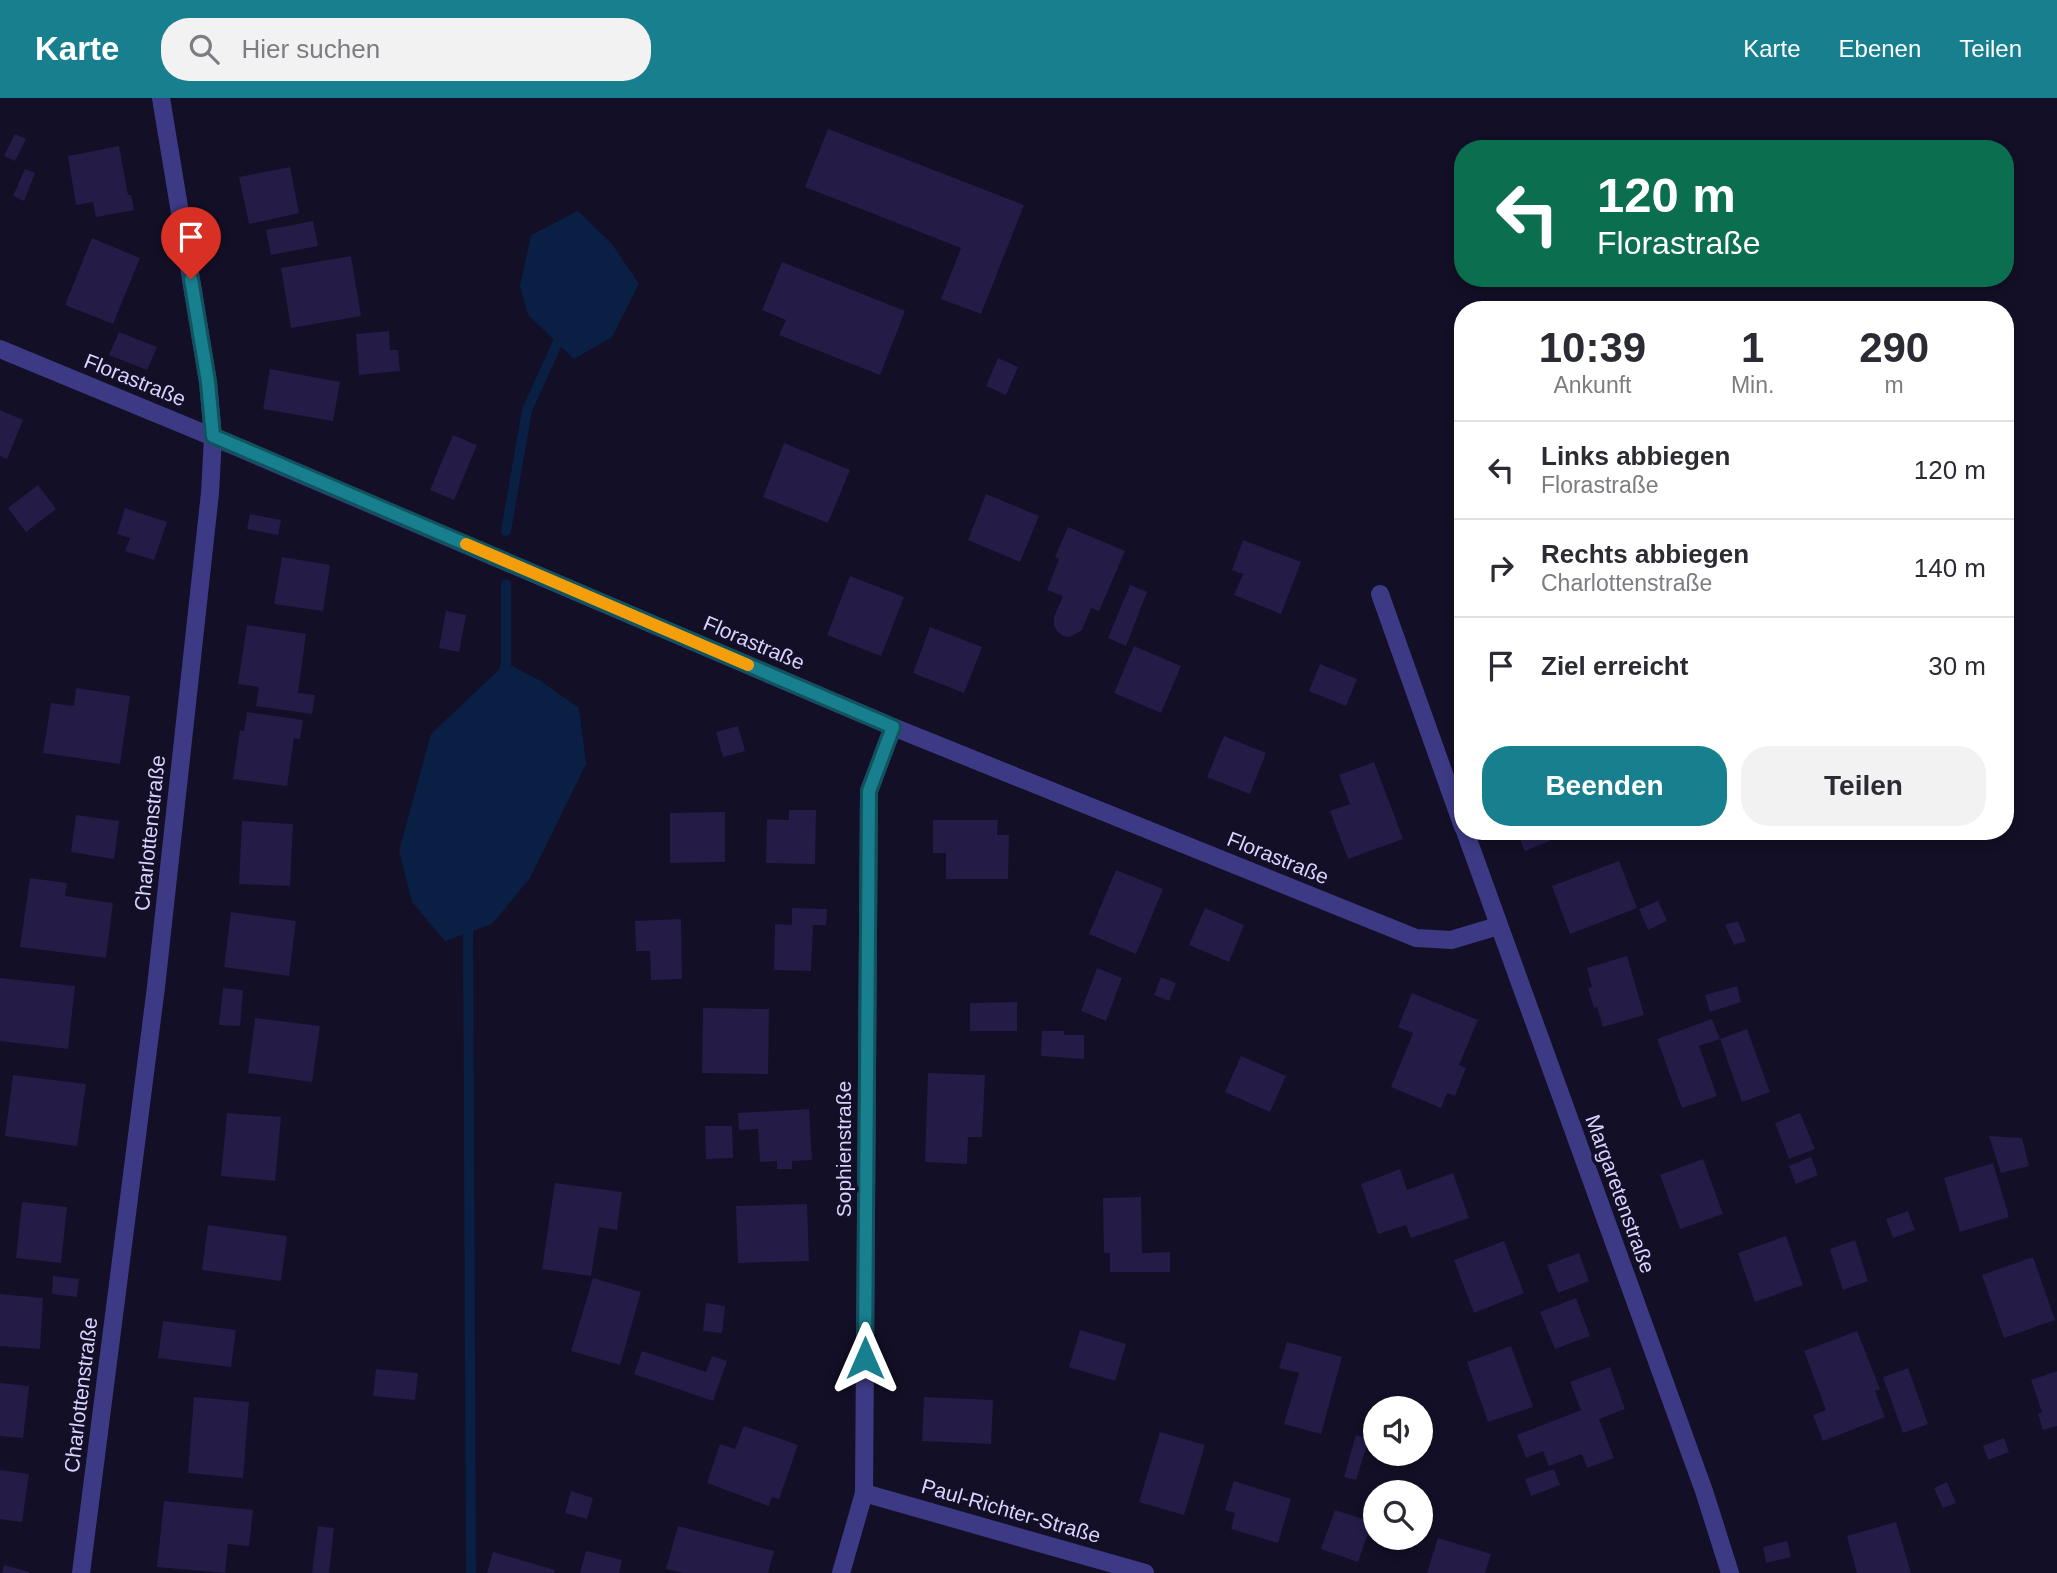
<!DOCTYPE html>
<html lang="de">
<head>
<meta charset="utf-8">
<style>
  :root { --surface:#fff; --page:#f2f2f3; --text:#2b2b33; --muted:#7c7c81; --line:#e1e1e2; --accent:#187f8f }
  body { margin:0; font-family:Helvetica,sans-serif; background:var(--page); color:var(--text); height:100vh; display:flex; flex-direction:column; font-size:26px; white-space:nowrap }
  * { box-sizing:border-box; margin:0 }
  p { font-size:23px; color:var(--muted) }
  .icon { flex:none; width:38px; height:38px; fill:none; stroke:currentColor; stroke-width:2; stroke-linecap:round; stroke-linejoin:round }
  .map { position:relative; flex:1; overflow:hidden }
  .sheet { position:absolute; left:1454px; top:203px; width:560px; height:539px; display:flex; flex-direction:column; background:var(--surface); border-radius:28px; box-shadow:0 4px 10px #0003 }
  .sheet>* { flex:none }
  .banner { position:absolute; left:1454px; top:42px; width:560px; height:147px; border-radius:28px; box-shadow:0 4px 10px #0003; background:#0b6e4f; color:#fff; overflow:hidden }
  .fabs { position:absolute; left:1363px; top:1298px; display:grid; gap:14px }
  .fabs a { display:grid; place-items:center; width:70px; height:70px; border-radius:50%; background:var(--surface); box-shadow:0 4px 10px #0003; font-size:35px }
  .pin { position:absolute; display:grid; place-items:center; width:60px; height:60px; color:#fff; margin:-72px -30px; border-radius:50% 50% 50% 0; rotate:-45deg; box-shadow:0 0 7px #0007 }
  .pin .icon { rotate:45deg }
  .me { position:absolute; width:77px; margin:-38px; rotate:0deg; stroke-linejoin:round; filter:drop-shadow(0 0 5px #0008) }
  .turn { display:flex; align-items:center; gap:24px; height:147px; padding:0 28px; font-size:32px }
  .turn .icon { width:91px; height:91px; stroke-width:2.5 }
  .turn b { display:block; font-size:49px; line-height:60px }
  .eta { display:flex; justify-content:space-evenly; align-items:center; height:119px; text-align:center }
  .eta b { font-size:42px; font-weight:800; line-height:49px }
  .button { display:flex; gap:14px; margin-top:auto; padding:14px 28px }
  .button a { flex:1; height:80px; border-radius:28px; background:var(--accent); color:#fff; font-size:28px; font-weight:800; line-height:80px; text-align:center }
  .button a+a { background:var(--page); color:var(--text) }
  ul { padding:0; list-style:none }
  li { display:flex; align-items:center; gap:21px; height:98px; padding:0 28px; border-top:2px solid var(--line) }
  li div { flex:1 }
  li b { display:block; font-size:26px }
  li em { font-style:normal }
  header { display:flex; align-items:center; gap:42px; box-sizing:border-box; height:98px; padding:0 35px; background:var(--accent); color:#fff }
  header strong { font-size:33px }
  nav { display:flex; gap:38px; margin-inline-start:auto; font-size:24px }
  .search { width:490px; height:63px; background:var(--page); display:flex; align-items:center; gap:18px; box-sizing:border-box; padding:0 24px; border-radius:28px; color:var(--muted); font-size:26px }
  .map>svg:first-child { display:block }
  .water { fill:#0a1f44 }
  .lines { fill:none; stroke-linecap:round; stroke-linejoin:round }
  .stream { stroke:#0a1f44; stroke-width:10 }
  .building { fill:#241b47 }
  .street { stroke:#3d3a85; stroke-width:18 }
  .route-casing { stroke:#10535d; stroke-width:18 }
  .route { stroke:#187f8f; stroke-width:12 }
  .slow { stroke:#f59e0b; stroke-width:12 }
  .labels { text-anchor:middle; stroke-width:7; stroke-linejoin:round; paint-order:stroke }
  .street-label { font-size:21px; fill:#d9d4ff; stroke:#130f26 }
</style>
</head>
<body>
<header>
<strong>Karte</strong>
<div class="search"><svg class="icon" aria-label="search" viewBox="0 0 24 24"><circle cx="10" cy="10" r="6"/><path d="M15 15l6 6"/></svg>Hier suchen</div>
<nav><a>Karte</a><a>Ebenen</a><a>Teilen</a></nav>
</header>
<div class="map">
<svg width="2057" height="1475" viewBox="0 0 2057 1475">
  <rect width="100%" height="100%" fill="#130f26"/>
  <!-- water -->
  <path class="water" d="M578,113l34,33 27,40 -27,53 -38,22 -46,-44 -8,-29 11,-51z
    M506,565l33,17 40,28 7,56 -56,114 -38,46 -47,17 -33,-39 -13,-51 32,-117z"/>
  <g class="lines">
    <!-- stream -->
    <path class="stream" d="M506,433l21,-121 30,-66
      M503,577l3,-12v-79
      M468,823l3,652"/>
  </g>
  <!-- building -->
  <path class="building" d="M828,31l196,76 -43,109 -40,-15 20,-51 -156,-61z
    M15,36l11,5 -11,22 -11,-5z
    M119,48l9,49h3l3,15 -38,7 -3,-15 -17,3 -8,-49z
    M290,69l9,46 -50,11 -10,-47z
    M25,71l10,4 -11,28 -11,-5z
    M313,123l5,25 -47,9 -5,-25z
    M92,140l48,20 -27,66 -48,-19z
    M351,158l10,60 -70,12 -10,-60z
    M782,164l123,49 -25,64 -101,-40 7,-15 -24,-10z
    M389,233l1,19h8l2,21 -41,4 -3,-41z
    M119,234l38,15 -10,23 -38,-15z
    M998,260l20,9 -12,28 -20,-9z
    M270,271l70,13 -7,39 -70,-12z
    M0,312l23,10 -16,39 -7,-3z
    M453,337l24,10 -23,55 -24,-10z
    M784,345l66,27 -22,53 -65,-26z
    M38,387l18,24 -30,23 -18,-24z
    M986,396l53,22 -19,46 -52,-22z
    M125,410l42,14 -13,38 -29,-9 5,-13 -13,-4z
    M250,416l31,6 -3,15 -31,-6z
    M1068,429l57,24 -26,60 -8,-3 -9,22 -12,7 -7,-1 -6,-5 -3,-6v-8l9,-21 -16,-6 12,-31 -4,-2z
    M1243,442l58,22 -20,52 -47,-19 9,-21 -11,-4z
    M282,459l48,8 -7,46 -49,-7z
    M850,478l54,21 -23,59 -54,-21z
    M1130,487l17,7 -21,54 -18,-8z
    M446,513l20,4 -7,37 -20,-4z
    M247,527l59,9 -8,59 17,2 -3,19 -56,-8 3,-19 -21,-3z
    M930,529l52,20 -18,46 -51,-20z
    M1134,548l47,20 -20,47 -47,-20z
    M1320,566l37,15 -11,27 -37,-15z
    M76,590l54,8 -10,68 -77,-11 8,-50 23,3z
    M247,614l56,8 -3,19 -6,-1 -7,48 -54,-7 7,-49 4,1z
    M738,628l7,25 -22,6 -7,-25z
    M1224,638l42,17 -16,41 -43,-17z
    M1374,664l29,77 -55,20 -18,-48 20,-7 -11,-29z
    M789,712h27l-1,54 -49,-1 1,-44 22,1z
    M725,714v50l-55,1v-50z
    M76,717l43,6 -5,38 -43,-7z
    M933,722h65l-1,15h12l-1,44h-62v-26h-13z
    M242,723l51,3 -3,62 -51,-2z
    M1516,733h57l-48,20z
    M1619,763l18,47 -67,26 -18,-48z
    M1116,772l47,19 -27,65 -47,-20z
    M30,780l37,5 -2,13 48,7 -7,55 -86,-11z
    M1658,803l9,20 -19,9 -9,-21z
    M792,810l35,1 -1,16h-13l-2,46 -37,-1 1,-46 17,1z
    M1205,810l39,17 -15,37 -40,-17z
    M231,814l65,9 -7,55 -65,-9z
    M681,821l1,60 -31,1 -1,-29h-14l-1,-30z
    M1738,823l8,20 -12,4 -9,-20z
    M1627,858l17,59 -41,12 -6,-20 -3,1 -6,-20 4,-1 -5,-19z
    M1097,870l25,10 -16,43 -25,-10z
    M1161,879l15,6 -7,18 -15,-6z
    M0,880l75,8 -7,63 -68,-8z
    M1737,888l4,16 -31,10 -5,-17z
    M223,890l20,2 -3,36 -21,-1z
    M1412,895l66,27 -19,45 7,3 -11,28 -8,-3 -6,15 -50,-21 22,-54 -15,-6z
    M1017,904v29h-47v-28z
    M703,910l66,1 -1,65 -66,-1z
    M255,920l65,8 -8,56 -64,-9z
    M1712,921l8,20 27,-10 23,63 -28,10 -22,-63 -21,7 18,50 -35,12 -25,-69z
    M1042,933h22v4h20v24l-43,-3z
    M1241,958l45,20 -16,36 -45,-20z
    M928,975l57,2 -3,62h-14l-1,27 -42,-2z
    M13,977l73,9 -9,62 -72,-10z
    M809,1011l3,51 -20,1v8h-15v-8l-17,1 -2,-33 -19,1 -1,-17z
    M227,1015l54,4 -6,64 -54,-5z
    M1800,1015l15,36 -26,10 -14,-36z
    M705,1028h27l1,32 -27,1z
    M1989,1038l33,2 7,28 -28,7z
    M1811,1059l7,18 -22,9 -7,-18z
    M1703,1061l20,55 -43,15 -20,-54z
    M1993,1065l16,54 -49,15 -16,-54z
    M1400,1071l7,21 46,-17 16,45 -58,20 -5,-13 -28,9 -17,-50z
    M555,1085l67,9 -5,38 -18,-3 -8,49 -49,-7z
    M1141,1099l1,56 28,-1v20h-60v-19h-6l-1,-55z
    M22,1104l45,5 -6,56 -45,-5z
    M807,1106l2,57 -71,2 -2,-57z
    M1908,1113l7,19 -22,8 -7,-19z
    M208,1127l79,11 -6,45 -79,-11z
    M1786,1138l17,49 -48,17 -17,-49z
    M1855,1142l13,41 -25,9 -13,-41z
    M1504,1143l20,52 -50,20 -20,-53z
    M1579,1155l10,28 -31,12 -11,-28z
    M2033,1159l22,63 -51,18 -22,-63z
    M53,1178l26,3 -2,18 -25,-3z
    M593,1180l48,14 -21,73 -49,-14z
    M0,1196l43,4 -3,51 -40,-3z
    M1576,1200l14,38 -35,13 -15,-37z
    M706,1205l19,3 -3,27 -19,-2z
    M163,1223l73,9 -5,37 -73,-9z
    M1080,1232l46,14 -11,37 -46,-14z
    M1857,1233l23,58 -5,2 10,26 -62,24 -10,-26 13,-5 -22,-59z
    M1287,1244l55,15 -21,77 -37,-10 15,-51 -20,-5z
    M1511,1248l22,61 -45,15 -21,-60z
    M642,1253l64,21 6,-16 15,5 -14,40 -79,-27z
    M1610,1269l15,42 -26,10 15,39 -27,10 -5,-14 -33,12 -6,-15 -17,7 -9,-23 64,-25 -11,-28z
    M1908,1270l20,56 -25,9 -20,-56z
    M376,1271l42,4 -3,27 -42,-4z
    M2057,1273v55l-14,4 -5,-16 4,-2 -11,-32z
    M0,1285l29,3 -6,52 -23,-2z
    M194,1299l55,5 -6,76 -55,-5z
    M924,1299l69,3 -2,44 -69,-3z
    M744,1328l54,19 -19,54 -7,-2 -3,9 -62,-23 13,-39 15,5z
    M1160,1334l45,13 -21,70 -45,-13z
    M1356,1337l13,4 -13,41 -12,-3z
    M2004,1340l5,14 -21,8 -5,-14z
    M1554,1371l6,16 -29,11 -6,-17z
    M0,1372l29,4 -7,48 -22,-3z
    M1234,1383l57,18 -13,44 -47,-14 4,-16 -10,-3z
    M1947,1384l9,21 -13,5 -9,-20z
    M571,1393l22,7 -6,21 -22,-6z
    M164,1403l89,9 -4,36 -21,-2 -3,29 -68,-6z
    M1335,1412l37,12 -14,40 -37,-13z
    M1896,1424l15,51h-54l-10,-37z
    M318,1428l16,2 -5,45h-17z
    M678,1428l96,25 -6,22h-85l-17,-4z
    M1438,1440l53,16 -6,19h-58z
    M1787,1443l4,16 -25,6 -3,-16z
    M586,1453l36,9 -3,13h-39z
    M493,1454l62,18 -1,3h-67z
    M4,1467l25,7v1h-27z"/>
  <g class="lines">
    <!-- street -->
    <path class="street" d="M0,251l213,88 680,290 523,211 35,2 47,-14
      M1380,496l83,233
      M1465,733l239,660 26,82
      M864,1395l281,80
      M81,1475l75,-586 54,-494 3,-56 -5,-55 -47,-284
      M841,1475l23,-80 5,-702 24,-64"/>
  </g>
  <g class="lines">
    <!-- route casing -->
    <g class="route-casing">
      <path id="route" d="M191,181l17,103 5,54 680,291 -24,64 -4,567"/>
    </g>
    <!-- route -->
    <use href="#route" class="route"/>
    <!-- slow -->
    <path class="slow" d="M466,446l282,121"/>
  </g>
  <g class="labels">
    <!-- street labels -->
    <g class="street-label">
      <text transform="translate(135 282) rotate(22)" y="7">Florastraße</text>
      <text transform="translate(754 545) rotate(23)" y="7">Florastraße</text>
      <text transform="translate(150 735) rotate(-84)" y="7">Charlottenstraße</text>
      <text transform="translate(1278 760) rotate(22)" y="7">Florastraße</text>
      <text transform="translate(844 1051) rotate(-90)" y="7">Sophienstraße</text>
      <text transform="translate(1620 1096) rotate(70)" y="7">Margaretenstraße</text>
      <text transform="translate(81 1297) rotate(-83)" y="7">Charlottenstraße</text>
      <text transform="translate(1011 1413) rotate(16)" y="7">Paul-Richter-Straße</text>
    </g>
  </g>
</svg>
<div class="fabs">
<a><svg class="icon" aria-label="sound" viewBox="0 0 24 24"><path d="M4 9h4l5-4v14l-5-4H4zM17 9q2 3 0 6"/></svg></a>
<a><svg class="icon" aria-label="search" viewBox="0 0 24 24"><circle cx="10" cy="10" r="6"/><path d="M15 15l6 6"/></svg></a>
</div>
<div class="pin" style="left:191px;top:181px;background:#d93025"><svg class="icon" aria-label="arrive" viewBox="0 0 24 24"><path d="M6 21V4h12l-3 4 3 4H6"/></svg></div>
<svg class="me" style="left:865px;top:1260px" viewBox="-20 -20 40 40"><path d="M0-17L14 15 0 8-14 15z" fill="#187f8f" stroke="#fff" stroke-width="4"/></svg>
<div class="banner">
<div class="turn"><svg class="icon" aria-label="left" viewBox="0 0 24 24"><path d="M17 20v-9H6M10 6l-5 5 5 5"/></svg><div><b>120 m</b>Florastraße</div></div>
</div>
<section class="sheet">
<div class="eta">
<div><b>10:39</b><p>Ankunft</p></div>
<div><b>1</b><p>Min.</p></div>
<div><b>290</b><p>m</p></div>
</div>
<ul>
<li><svg class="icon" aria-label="left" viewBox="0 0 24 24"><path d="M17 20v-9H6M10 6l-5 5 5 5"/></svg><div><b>Links abbiegen</b><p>Florastraße</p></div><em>120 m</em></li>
<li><svg class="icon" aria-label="right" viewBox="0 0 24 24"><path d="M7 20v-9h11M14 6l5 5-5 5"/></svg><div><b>Rechts abbiegen</b><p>Charlottenstraße</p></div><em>140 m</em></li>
<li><svg class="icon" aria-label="arrive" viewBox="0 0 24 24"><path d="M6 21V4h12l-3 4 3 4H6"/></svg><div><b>Ziel erreicht</b></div><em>30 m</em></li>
</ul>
<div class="button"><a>Beenden</a><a>Teilen</a></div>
</section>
</div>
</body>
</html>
